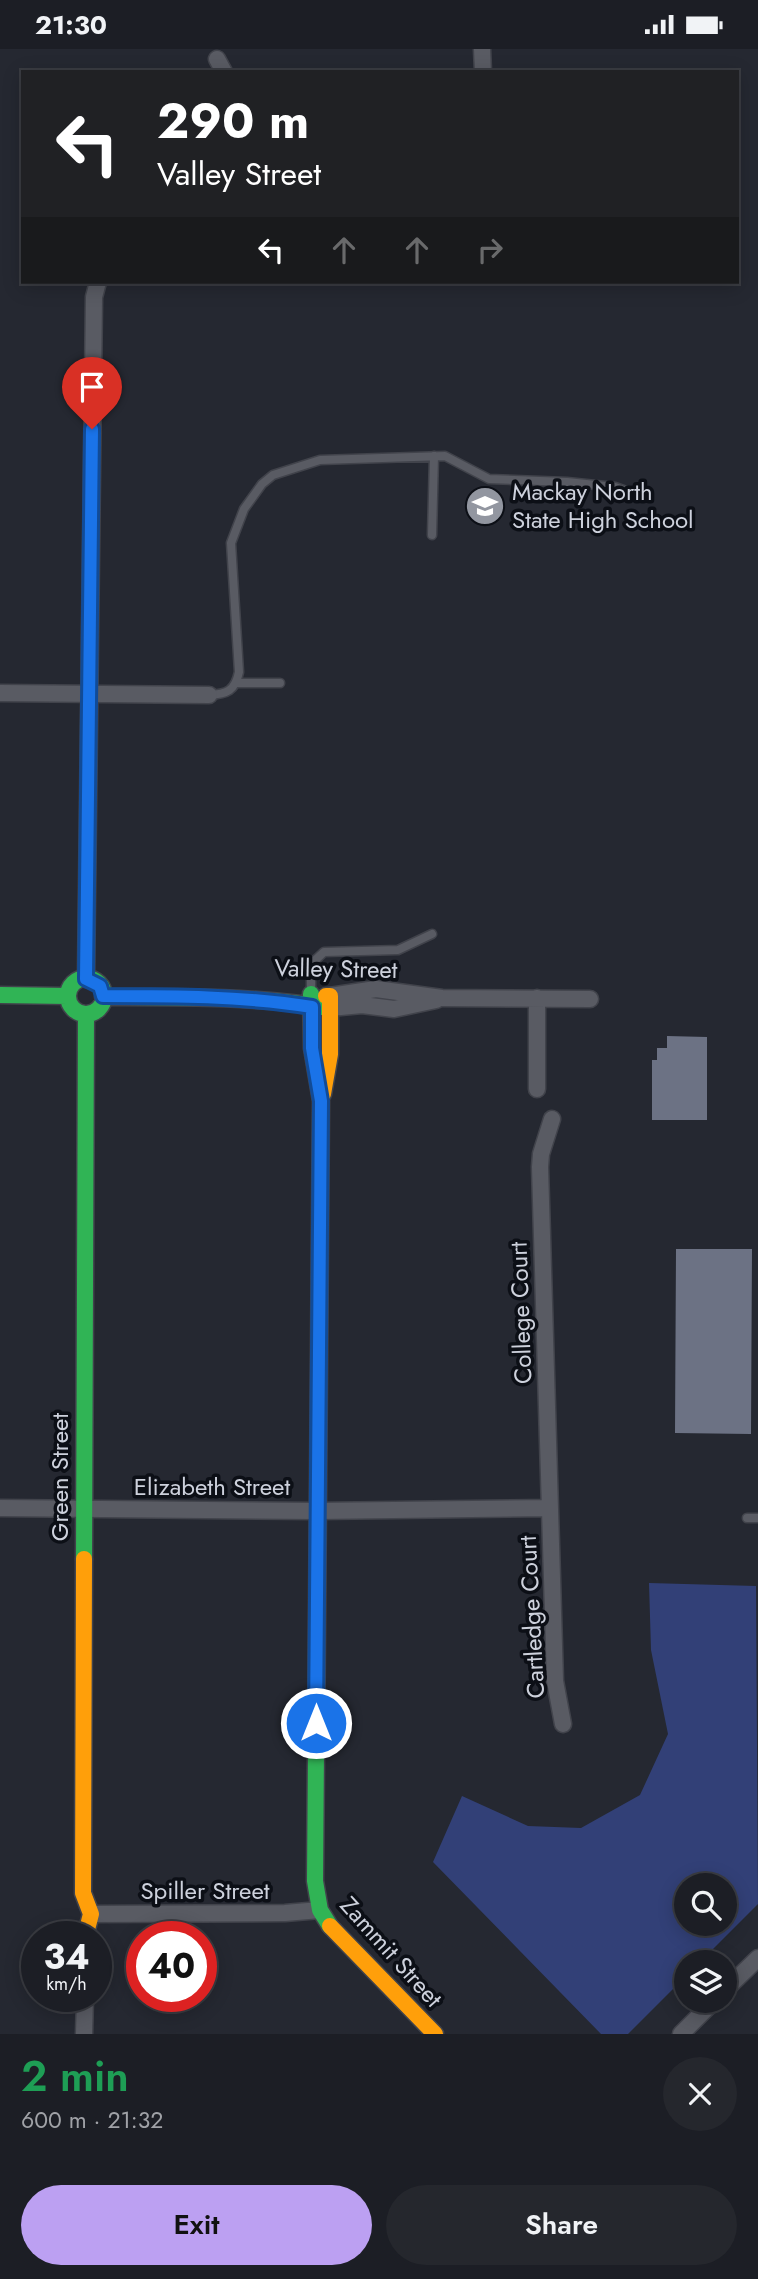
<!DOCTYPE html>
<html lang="en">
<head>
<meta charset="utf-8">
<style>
  :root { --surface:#1c1e25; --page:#25272d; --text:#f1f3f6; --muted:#a0a2a7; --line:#3a3c42; --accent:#bca0f2 }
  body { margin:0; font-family:Jost,sans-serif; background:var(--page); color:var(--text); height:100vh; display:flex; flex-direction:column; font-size:26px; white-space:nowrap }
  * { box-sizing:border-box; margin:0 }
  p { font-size:23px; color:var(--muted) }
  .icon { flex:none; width:38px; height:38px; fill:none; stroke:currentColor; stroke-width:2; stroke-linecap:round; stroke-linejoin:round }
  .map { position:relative; height:1985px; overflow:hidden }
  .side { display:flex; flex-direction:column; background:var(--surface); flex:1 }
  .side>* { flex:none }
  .top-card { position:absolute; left:21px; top:21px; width:718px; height:214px; border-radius:0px; box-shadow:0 4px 18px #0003,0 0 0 2px var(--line); background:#202124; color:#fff; overflow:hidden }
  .buttons { position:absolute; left:674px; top:1824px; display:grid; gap:14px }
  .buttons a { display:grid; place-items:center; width:63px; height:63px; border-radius:50%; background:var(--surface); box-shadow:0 4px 18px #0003,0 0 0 2px var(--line); font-size:35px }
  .speed { position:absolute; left:21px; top:1872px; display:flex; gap:14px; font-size:35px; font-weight:700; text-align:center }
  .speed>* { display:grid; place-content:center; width:91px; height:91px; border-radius:50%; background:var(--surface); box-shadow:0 4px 18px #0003,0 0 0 2px var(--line); line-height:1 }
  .speed small { font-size:18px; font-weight:400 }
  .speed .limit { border:10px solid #d22; background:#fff; color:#111 }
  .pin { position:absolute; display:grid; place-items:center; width:60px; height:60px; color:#fff; margin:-72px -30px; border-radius:50% 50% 50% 0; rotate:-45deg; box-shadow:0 0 7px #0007 }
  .pin .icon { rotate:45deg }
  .me { position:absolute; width:77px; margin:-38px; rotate:0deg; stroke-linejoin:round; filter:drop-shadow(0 0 5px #0008) }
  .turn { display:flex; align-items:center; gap:24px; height:147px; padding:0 21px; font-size:32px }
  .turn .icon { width:91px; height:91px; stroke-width:2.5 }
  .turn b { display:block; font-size:49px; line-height:60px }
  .lanes { display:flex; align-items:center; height:66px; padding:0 21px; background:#0003; justify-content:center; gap:35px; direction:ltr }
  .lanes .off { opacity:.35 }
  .round { display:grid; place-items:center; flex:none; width:74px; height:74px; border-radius:37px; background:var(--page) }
  .overview { display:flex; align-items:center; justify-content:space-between; height:119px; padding:0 21px }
  h1 { font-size:42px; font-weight:600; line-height:52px; color:#1e9e55 }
  .action { display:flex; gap:14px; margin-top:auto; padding:14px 21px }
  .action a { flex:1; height:80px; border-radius:42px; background:var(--accent); color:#111; font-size:28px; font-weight:600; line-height:80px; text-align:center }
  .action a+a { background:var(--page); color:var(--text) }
  .status { display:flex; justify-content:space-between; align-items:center; height:49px; padding:0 35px; background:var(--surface); direction:ltr }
  .status svg { height:19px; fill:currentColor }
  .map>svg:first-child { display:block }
  .green { fill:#324077; fill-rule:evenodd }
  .building { fill:#6c7284 }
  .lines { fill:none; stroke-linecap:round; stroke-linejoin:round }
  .lane-casing { stroke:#41434b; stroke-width:11 }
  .street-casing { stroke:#41434b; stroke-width:19 }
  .fast-casing { stroke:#41434b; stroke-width:19 }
  .slow-casing { stroke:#41434b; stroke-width:19 }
  .lane { stroke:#595b63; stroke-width:8 }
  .street { stroke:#595b63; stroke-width:16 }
  .fast { stroke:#30b455; stroke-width:16 }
  .slow { stroke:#ff9f0a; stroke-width:16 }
  .route-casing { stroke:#114b97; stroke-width:18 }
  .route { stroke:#1a73e8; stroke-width:12 }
  .labels { text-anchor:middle; stroke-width:7; stroke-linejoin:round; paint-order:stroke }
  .poi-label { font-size:24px; fill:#cdd1dc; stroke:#0c0f16; text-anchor:start }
  .street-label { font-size:24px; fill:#cdd1dc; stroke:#0c0f16 }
</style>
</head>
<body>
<div class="status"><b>21:30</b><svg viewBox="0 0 49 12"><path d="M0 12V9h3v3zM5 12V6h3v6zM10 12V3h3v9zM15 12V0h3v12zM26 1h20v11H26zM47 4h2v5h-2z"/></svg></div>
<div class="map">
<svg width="758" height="1985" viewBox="0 0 758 1985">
  <rect width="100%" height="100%" fill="#252831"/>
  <!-- green -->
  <path class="green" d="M649,1534l107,3 2,318 -58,58h-14v14l-58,58h-27l-168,-172 29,-66 66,30 53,2 59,-33 28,-61 -17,-84zM686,1836h38v38h-38z"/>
  <!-- building -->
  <path class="building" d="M667,987l40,1v83h-55v-60h5v-12h10z
    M676,1200h76l-1,185 -76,-1z"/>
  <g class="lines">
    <!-- lane casing -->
    <g class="lane-casing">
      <path id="lane" d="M432,486l2,-79
        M237,634h43
        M209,646c18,-1 26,-4 30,-23l-8,-129 13,-34 18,-25 11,-9 47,-15 125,-4 44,23 78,3 48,5 11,4
        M311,943v-28l13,-12 74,-2 34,-16
        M747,1469h11"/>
    </g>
    <!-- street casing -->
    <g class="street-casing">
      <path id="street" d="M482,0l1,23
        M217,10l7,13
        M0,644l209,2
        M86,930l8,-682 4,-15
        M330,947l46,-7 66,9 148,1
        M330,959l32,-3 32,4 42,-9
        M537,1040v-91
        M552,1070l-11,35 -1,13 15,514 8,43
        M0,1459l317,3 232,-3
        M91,1865l194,-1 35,-3
        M724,1942l34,-33
        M84,1985l1,-37
        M681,1985l34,-34"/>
    </g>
    <!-- fast casing -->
    <g class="fast-casing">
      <path id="fast" d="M68 947a18 18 0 1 1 36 0a18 18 0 1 1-36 0Z
        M311,945l1,54 9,53 -6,780 5,29 10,16
        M0,946l68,1
        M103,948c76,0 152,-1 227,11
        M84,1510l2,-545"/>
    </g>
    <!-- slow casing -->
    <g class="slow-casing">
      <path id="slow" d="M323,1045l7,-40v-58h-4
        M84,1510l-1,334 8,21 -6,23
        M330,1877l105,108"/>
    </g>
    <!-- lane -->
    <use href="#lane" class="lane"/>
    <!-- street -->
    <use href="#street" class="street"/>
    <!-- fast -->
    <use href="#fast" class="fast"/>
    <!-- slow -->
    <use href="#slow" class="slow"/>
  </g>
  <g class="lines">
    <!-- route casing -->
    <g class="route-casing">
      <path id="route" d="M92,380l-6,550 14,7 3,10c70,0 140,0 209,11v41l9,53 -5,622"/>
    </g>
    <!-- route -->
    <use href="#route" class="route"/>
  </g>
  <!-- icons -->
  <defs>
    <g id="school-disc" transform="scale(2.0125)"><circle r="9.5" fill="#9296a0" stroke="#0c0f16"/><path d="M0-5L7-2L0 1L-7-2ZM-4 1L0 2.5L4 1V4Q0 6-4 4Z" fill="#fff"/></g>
  </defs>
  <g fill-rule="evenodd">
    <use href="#school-disc" x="485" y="457"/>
  </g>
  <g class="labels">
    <!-- poi labels -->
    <g class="poi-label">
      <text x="512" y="451">Mackay North<tspan x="512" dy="28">State High School</tspan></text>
    </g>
    <!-- street labels -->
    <g class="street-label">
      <text transform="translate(336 920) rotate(1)" y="8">Valley Street</text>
      <text transform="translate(521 1264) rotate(-92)" y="8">College Court</text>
      <text transform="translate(60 1428) rotate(-90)" y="8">Green Street</text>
      <text x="212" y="1446">Elizabeth Street</text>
      <text transform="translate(532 1568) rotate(-93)" y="8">Cartledge Court</text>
      <text x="205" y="1850">Spiller Street</text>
      <text transform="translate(391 1903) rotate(48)" y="8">Zammit Street</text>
    </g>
  </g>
</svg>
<div class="buttons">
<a><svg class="icon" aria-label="search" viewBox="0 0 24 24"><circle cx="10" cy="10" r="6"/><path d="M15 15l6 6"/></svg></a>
<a><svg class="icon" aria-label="layers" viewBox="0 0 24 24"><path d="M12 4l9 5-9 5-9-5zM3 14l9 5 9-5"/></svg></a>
</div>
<div class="speed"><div>34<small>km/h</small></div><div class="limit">40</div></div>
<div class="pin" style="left:92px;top:380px;background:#d93025"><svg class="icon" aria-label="arrive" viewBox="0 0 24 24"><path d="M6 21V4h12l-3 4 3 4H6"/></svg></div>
<svg class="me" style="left:316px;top:1674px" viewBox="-20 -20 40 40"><circle r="17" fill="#1a73e8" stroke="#fff" stroke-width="3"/><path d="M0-11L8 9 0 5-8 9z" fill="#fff"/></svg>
<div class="top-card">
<div class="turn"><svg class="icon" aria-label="left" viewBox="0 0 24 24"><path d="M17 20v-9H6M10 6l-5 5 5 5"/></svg><div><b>290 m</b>Valley Street</div></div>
<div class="lanes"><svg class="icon" aria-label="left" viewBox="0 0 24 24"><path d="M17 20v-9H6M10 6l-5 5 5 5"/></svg><svg class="icon off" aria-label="ahead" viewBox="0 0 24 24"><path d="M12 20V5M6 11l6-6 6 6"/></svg><svg class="icon off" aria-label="ahead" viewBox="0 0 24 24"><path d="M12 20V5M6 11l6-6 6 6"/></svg><svg class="icon off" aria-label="right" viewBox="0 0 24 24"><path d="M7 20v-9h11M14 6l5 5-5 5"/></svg></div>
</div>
</div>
<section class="side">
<div class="overview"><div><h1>2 min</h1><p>600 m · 21:32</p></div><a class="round"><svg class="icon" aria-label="close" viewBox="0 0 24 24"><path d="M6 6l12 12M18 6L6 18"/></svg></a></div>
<div class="action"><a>Exit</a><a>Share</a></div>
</section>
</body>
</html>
